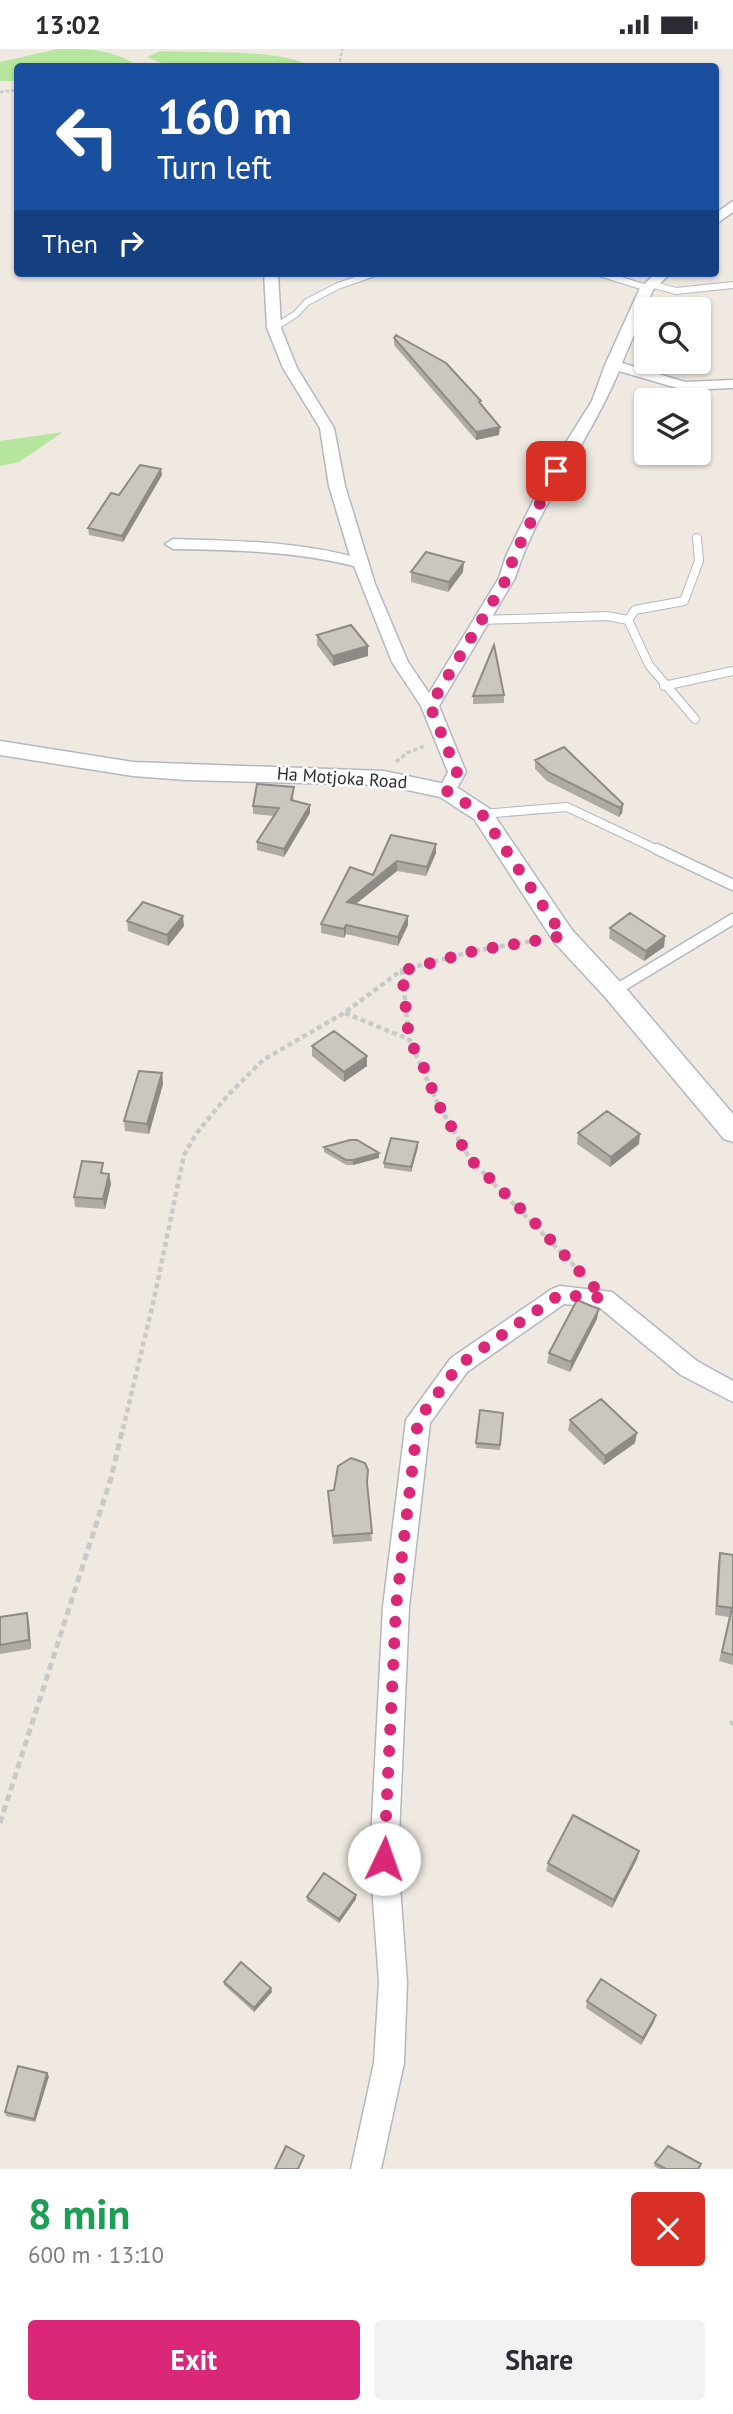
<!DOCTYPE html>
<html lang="en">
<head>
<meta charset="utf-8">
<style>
  :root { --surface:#fff; --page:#f2f2f3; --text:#2b2b33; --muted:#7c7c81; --accent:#db2777 }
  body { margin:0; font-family:"PT Sans",sans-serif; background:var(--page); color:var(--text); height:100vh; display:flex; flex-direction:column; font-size:26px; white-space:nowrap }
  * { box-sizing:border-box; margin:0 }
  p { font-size:23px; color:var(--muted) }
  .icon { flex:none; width:38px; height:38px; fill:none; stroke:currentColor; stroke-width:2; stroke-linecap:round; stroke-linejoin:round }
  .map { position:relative; height:2120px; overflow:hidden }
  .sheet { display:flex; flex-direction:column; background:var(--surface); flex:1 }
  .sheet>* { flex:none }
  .banner { position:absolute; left:14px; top:14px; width:705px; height:214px; border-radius:7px; box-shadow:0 2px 5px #0004; background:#1a4fa0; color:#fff; overflow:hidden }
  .tools { position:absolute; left:634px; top:248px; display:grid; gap:14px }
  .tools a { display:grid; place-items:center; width:77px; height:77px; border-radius:7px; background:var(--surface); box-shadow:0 2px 5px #0004; font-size:35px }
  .pin { position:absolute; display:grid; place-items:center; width:60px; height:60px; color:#fff; margin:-30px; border-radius:14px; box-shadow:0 4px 10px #0006 }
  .me { position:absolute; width:77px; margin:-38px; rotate:3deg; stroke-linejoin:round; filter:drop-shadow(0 0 5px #0008) }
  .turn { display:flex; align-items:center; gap:24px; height:147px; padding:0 28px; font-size:32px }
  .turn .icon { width:91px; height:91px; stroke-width:2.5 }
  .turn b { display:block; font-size:49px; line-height:60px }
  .then { display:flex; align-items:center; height:66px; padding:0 28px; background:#0003; gap:14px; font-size:26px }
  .round { display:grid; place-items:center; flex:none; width:74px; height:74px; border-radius:7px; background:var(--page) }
  .headline { display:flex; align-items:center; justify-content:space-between; height:119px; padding:0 28px }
  h1 { font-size:42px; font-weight:600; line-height:52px; color:#1e9e55 }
  .button { display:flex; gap:14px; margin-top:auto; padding:14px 28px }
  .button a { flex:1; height:80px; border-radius:7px; background:var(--accent); color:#fff; font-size:28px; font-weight:600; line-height:80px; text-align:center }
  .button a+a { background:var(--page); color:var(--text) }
  .status { display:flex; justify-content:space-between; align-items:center; height:49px; padding:0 35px; background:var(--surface); direction:ltr }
  .status svg { height:19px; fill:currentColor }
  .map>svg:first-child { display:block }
  .green { fill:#b6e59e }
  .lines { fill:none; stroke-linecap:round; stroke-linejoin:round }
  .service-far2-casing { stroke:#b4b7c1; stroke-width:8 }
  .service-far1-casing { stroke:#b4b7c1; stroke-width:10 }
  .service-casing { stroke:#b4b7c1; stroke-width:13 }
  .minor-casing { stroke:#b4b7c1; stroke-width:3 }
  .tertiary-casing { stroke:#b4b7c1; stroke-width:3 }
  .path-far3 { stroke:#c9c9c9; stroke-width:2.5; stroke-dasharray:3.5 2; stroke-linecap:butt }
  .path-far2 { stroke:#c9c9c9; stroke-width:3.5; stroke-dasharray:4.5 2.5; stroke-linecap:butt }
  .path-far1 { stroke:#c9c9c9; stroke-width:4.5; stroke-dasharray:5 3.5; stroke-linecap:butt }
  .path { stroke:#c9c9c9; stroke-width:5; stroke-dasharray:7 4.5; stroke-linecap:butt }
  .service-far2 { stroke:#fff; stroke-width:6 }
  .service-far1 { stroke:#fff; stroke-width:8 }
  .service { stroke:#fff; stroke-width:10 }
  .minor { fill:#fff; fill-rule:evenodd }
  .tertiary { fill:#fff; fill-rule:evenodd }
  .wall { fill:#afaba4 }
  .shaded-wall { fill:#8e8b86 }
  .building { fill:#cbc7bf; stroke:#8e8b86; stroke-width:2 }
  .route { stroke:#db2777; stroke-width:12; stroke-dasharray:0 21.6 }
  .labels { text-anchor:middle; stroke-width:5; stroke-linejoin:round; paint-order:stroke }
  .street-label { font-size:18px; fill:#2e2e2e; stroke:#fff }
</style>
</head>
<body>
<div class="status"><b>13:02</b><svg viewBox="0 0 49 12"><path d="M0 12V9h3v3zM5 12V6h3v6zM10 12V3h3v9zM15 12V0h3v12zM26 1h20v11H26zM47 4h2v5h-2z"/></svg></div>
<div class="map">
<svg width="733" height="2120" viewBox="0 0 733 2120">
  <rect width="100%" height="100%" fill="#efe9e1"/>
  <!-- green -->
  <path class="green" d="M58,0c34,0 52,0 81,17l-121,1 -1,14h-17v-19z
    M160,2c33,2 125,-2 149,15h-141l-21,-9z
    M63,383l-44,30 -19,4v-25z"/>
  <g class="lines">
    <!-- service-far2 casing -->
    <g class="service-far2-casing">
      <path id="service-far2" d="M599,224l48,15
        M654,236l22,6 57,-6
        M274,279l22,-14 11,-12 31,-16 37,-13"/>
    </g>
    <!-- service-far1 casing -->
    <g class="service-far1-casing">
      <path id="service-far1" d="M482,571l125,-4 21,4 21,45 46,54
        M628,571l7,-10 49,-9 15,-40 -2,-23
        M664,637l69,-15
        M482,765l85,-7 93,44"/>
    </g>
    <!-- service casing -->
    <g class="service-casing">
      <path id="service" d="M657,800l76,36
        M614,942l119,-72"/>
    </g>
    <!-- minor casing -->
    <g class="minor-casing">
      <path id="minor" d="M733,152v11l-17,12v-11z
        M264,224h14l3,55 16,40 37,60 11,58 30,98 33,78 21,31 70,-115 7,-22 42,-85 44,-70 13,-36 35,-77 16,-15h15l-18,17 -31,73 63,19 48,-2v8l-49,2 -65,-19c-30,72 -81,133 -104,207l-76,128 27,66 -13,23h-12l-3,-4 10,-19 -27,-66 -29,-44 -38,-96c-60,-15 -120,-16 -181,-17l-8,-5 8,-5c60,2 119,2 177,17l-21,-70 -9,-58 -37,-60 -16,-40z
        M560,1237l52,6 85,69 36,20v21l-52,-27 -82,-68 -35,-3 -97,68 -37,51 -21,184 -11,252 9,123 -3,81 -23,106h-30l23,-106 5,-81 -9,-123 13,-252 23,-187 45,-62 101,-69z"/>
    </g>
    <!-- tertiary casing -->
    <g class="tertiary-casing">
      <path id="tertiary" d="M0,692l133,21 251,9 71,15 35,23 82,121 51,55 110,129v28l-9,-3 -119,-142 -51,-55 -80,-123 -34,-22 -56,-12 -198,-5 -53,-4 -133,-21z"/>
    </g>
    <!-- path-far3 -->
    <path class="path-far3" d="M339,18l3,-18
      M0,43l18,-2"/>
    <!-- path-far2 -->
    <path class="path-far2" d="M396,713l11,-9 17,-7"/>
    <!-- path-far1 -->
    <path class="path-far1" d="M402,921l7,69 28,63 33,57 115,118
      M345,964l63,26
      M123,1380l31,-130 30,-144 12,-21 31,-38 36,-36 81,-47 58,-43 72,-19 64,-11"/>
    <!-- path -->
    <path class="path" d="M730,1675l3,-2
      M0,1774l111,-345 12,-51"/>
    <!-- service-far2 -->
    <use href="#service-far2" class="service-far2"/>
    <!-- service-far1 -->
    <use href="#service-far1" class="service-far1"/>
    <!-- service -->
    <use href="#service" class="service"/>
    <!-- minor -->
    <use href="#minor" class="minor"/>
    <!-- tertiary -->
    <use href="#tertiary" class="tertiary"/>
  </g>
  <!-- wall -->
  <path class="wall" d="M394,289l105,97 -23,5 -82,-95z
    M162,426l-39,67 -34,-7 -1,-7 31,-33z
    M411,523h52l-15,20 -37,-10z
    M317,586l51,21 -35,10 -16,-21z
    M504,646v8l-31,1v-8z
    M535,711l88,44 -1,9 -3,4 -72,-36 -12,-12z
    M294,738l-1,14 17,4v8l-26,44 -27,-7v-8l17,-26 -21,-2v-8z
    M391,786l45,9v9l-10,23 -29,-5 -41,33 52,12v9l-10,21 -52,-12 -2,4 -23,-5v-9l52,-49z
    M127,872l57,5 -16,20 -40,-15z
    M610,879l55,8 -1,11 -20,14 -35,-23z
    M312,997l55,20 -23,16 -32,-26z
    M162,1024l1,11 -14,50 -24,-3 -1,-10z
    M578,1084l61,11 -29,23 -33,-23z
    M418,1093v5l-7,25 -27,-4v-5z
    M324,1098l55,6v5l-26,7h-7l-22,-13z
    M105,1125h4l2,10 -6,25 -30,-2 -1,-10z
    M597,1270l-27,53 -23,-9 2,-10z
    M480,1361l23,3 -3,37 -24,-2z
    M570,1371l65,23 -31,22 -36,-35z
    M368,1421l-1,17 5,54 -39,3 -5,-53 6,-1z
    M720,1504l13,2v110l-14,-4 10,-44 -14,-2 3,-53z
    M0,1568l29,5 2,27 -31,5z
    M639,1802l-2,8 -25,49 -66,-37 2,-8z
    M356,1846v4l-17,24 -32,-22v-4z
    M224,1933l48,10 -18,20 -30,-27z
    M587,1952l69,14 -2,7 -13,23 -55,-37z
    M49,2027l-14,46 -29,-6 -1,-4z
    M655,2114l44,6h-40l-5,-3z"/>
  <!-- shaded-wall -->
  <path class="shaded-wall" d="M500,378l-1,8 -23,5v-8z
    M161,420l1,6 -39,67 -1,-6z
    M464,513l-1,10 -15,20 1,-10z
    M368,597v10l-35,10v-10z
    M623,755l-1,9 -3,4 1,-9z
    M310,756v8l-26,44v-8z
    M436,795v9l-10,23 1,-9z
    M397,812v10l-50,40v-9z
    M183,867l1,10 -16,20 -1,-11z
    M408,867v9l-10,21v-9z
    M346,876v9l-2,4v-9z
    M665,887l-1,11 -20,14 2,-10z
    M367,1007v10l-23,16v-10z
    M162,1024l1,11 -14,50 -2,-10z
    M640,1085l-1,10 -29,23 1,-10z
    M418,1093v5l-7,25v-5z
    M379,1104v5l-26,7v-5z
    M109,1125l2,10 -6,25 -2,-10z
    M599,1260l-2,10 -27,53 1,-10z
    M637,1384l-2,10 -31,22 1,-9z
    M27,1564l2,9 2,27 -2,-9z
    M639,1802l-2,8 -25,49 2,-8z
    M356,1846v4l-17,24v-4z
    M271,1939l1,4 -18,20v-4z
    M656,1966l-2,7 -13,23 2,-7z
    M47,2024l2,3 -14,46 -1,-3z"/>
  <!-- building -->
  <path class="building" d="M396,286l50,28 35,38 -2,1 21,25 -24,5 -82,-94z
    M140,416l21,4 -39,67 -34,-8 23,-35 8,2z
    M426,503l38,10 -15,20 -38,-10z
    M351,576l17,21 -35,10 -16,-21z
    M494,596l10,50 -31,1z
    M564,698l59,57 -3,4 -72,-36 -13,-12z
    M257,735l37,3 -3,13 19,5 -26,44 -27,-7 22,-34 -26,-2z
    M391,786l45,9 -9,23 -30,-6 -50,41 61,14 -10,21 -52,-12 -2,4 -23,-5 29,-57 23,8z
    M143,853l40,14 -16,19 -40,-14z
    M630,864l35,23 -19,15 -36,-23z
    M334,982l33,25 -23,16 -32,-26z
    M139,1022l23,2 -15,51 -23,-3z
    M607,1062l33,23 -29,23 -33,-24z
    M391,1089l27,4 -7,25 -27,-4z
    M350,1091h7l22,13 -26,7h-7l-22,-13z
    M82,1112l21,2 -2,10 8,1 -6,25 -29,-2z
    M577,1251l22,9 -28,53 -22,-9z
    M601,1350l36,34 -32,23 -35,-36z
    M480,1361l23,3 -3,32 -24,-2z
    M351,1409l14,5 3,7 -1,12 5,51 -39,3 -5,-45 6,-1 4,-24z
    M720,1504l13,2v100l-11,-3 10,-44 -15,-2z
    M27,1564l2,27 -29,5v-28z
    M573,1766l66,36 -25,49 -66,-37z
    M324,1824l32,22 -17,24 -32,-22z
    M241,1913l30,26 -17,20 -30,-26z
    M601,1930l55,36 -13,23 -56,-37z
    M18,2017l29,7 -13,46 -29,-7z
    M286,2097l18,10 -6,13h-23z
    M668,2097l33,18 -3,5h-32l-11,-6z"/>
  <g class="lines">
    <!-- route -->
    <path class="route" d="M384,1810l12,-252 22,-187 41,-55 100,-70 45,3 -69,-75 -65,-64 -33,-57 -13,-34 -15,-29 -7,-68 72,-20 89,-15 -81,-122 -35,-23 10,-19 -27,-66 77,-128 7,-22 42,-85"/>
  </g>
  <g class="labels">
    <!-- street labels -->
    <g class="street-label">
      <text transform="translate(342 729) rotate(4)" y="6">Ha Motjoka Road</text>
    </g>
  </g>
</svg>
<div class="tools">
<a><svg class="icon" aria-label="search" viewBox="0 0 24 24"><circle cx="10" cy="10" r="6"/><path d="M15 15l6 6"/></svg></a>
<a><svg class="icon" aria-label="layers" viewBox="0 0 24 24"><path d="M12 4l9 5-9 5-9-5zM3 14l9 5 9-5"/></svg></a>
</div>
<div class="pin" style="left:556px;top:422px;background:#d93025"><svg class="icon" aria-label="arrive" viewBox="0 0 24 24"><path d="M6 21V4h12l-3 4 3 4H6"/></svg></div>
<svg class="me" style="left:384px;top:1810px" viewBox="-20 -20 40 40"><circle r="19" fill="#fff"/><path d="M0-13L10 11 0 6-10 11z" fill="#db2777"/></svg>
<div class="banner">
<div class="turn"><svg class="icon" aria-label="left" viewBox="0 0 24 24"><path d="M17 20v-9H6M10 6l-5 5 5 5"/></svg><div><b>160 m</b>Turn left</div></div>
<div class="then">Then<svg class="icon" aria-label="right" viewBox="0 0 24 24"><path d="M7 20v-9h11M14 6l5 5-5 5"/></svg></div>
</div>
</div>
<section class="sheet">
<div class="headline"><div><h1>8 min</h1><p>600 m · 13:10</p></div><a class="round" style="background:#d93025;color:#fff"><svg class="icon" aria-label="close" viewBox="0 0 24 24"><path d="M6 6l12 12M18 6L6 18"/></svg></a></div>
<div class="button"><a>Exit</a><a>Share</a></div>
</section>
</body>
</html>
